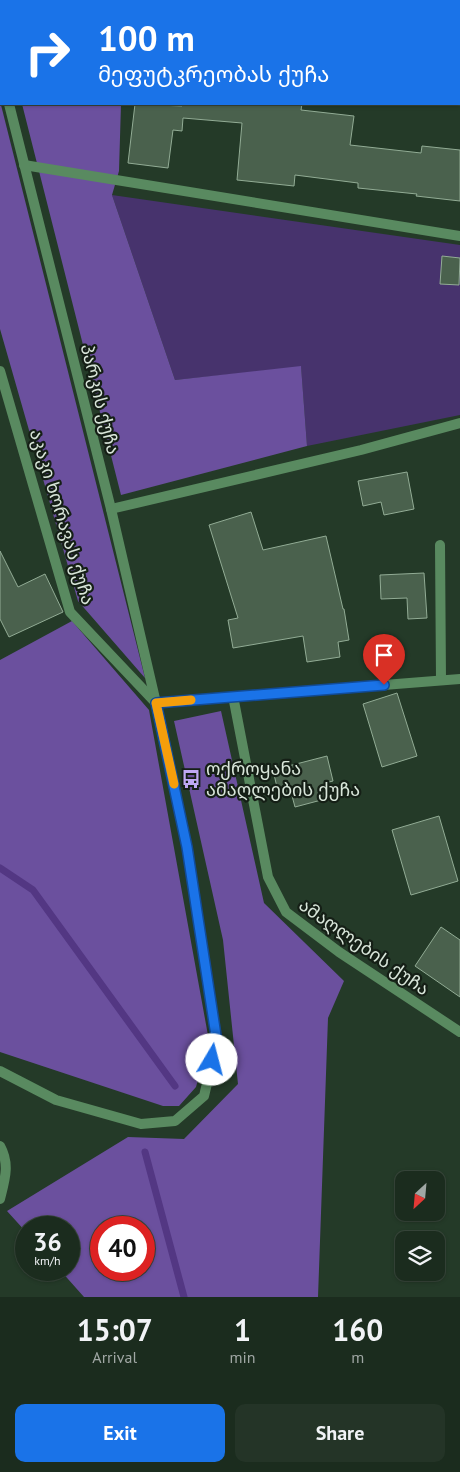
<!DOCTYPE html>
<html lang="en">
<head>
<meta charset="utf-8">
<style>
  :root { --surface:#1b2c1e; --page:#243427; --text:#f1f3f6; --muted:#a0a7a4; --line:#39483c; --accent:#1a73e8 }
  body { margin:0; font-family:"PT Sans","Noto Sans Georgian",sans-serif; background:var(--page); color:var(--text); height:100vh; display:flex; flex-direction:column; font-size:19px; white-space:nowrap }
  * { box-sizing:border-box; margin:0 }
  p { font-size:16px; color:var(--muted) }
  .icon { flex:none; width:28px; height:28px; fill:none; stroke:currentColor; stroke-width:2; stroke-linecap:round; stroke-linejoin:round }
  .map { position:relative; height:1297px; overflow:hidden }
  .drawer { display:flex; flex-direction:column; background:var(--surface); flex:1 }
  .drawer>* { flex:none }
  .guide { position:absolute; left:0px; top:0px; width:460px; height:105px; box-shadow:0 1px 4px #0004,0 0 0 1px var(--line); background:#1a73e8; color:#fff; overflow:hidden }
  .needle { width:32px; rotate:206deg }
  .tools { position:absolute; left:395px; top:1171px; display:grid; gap:10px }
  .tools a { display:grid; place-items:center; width:50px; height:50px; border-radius:10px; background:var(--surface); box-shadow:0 1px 4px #0004,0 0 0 1px var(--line); font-size:25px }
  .speed { position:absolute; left:15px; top:1216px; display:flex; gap:10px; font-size:25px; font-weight:700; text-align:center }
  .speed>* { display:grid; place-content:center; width:65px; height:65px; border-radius:50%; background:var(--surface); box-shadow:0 1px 4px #0004,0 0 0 1px var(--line); line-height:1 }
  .speed small { font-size:12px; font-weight:400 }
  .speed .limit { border:8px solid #d22; background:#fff; color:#111 }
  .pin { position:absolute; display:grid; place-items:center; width:42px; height:42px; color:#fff; margin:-51px -21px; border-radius:50% 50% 50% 0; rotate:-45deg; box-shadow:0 0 5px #0007 }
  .pin .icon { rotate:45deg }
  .me { position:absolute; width:55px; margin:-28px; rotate:8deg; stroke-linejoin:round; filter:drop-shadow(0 0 4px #0008) }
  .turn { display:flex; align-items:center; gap:18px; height:105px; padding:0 15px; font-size:22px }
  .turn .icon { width:65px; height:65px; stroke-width:2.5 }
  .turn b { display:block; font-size:35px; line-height:42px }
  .eta { display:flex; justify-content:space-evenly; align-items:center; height:85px; text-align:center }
  .eta b { font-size:30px; font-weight:600; line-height:35px }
  .action { display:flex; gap:10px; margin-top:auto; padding:10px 15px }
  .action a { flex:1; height:58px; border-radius:10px; background:var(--accent); color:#fff; font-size:20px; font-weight:600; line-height:58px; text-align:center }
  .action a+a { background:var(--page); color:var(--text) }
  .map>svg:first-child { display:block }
  .green { fill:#47336d }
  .forest { fill:#6b509e; fill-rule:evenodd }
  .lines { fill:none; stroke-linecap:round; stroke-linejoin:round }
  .stream { stroke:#533783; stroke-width:7 }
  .building { fill:#4a614d; stroke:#92ac95 }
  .service { stroke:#598a60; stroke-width:10 }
  .minor { stroke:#598a60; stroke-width:10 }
  .tertiary { stroke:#598a60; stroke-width:10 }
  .route-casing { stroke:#114b97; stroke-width:12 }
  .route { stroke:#1a73e8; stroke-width:9 }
  .slow { stroke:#f59e0b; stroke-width:9 }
  .labels { text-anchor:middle; stroke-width:4.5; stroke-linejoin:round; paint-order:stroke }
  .street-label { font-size:18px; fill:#d9e6da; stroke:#151f16 }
  .poi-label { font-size:18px; fill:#d9e6da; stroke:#151f16; text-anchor:start }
</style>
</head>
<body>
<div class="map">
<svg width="460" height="1297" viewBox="0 0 460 1297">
  <rect width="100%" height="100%" fill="#243a28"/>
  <!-- green -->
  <path class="green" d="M112,195l348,50v170l-153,31 -6,-79 -126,13z"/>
  <!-- forest -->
  <path class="forest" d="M0,0h126l-125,1v22z
    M0,101l145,577 -67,-77 -78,-272z
    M22,104h99l-2,67 -7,24 63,185 126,-14 6,80 -186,49z
    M72,621l77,89 60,331 -13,46 -17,19h-16l-163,-54v-392z
    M221,711l43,192 80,78 -16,37 -10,279h-234l-24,-27h9v-42h-43v4l-19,-21 121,-74 56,2 54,-55 -15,-144 -49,-219zM101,1228h43v42h-43z"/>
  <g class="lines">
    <!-- stream -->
    <path class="stream" d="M0,868l33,22 142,196
      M145,1152l39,145"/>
  </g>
  <!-- building -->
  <path class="building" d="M135,104l47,2v-2h120l-1,6 53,6 -4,29 71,8 1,-7 38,4v51l-44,-5 1,-2 -59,-6v-5l-63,-8 -1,11 -57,-6 5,-57 -59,-5 -1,13 -9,-1 -5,38 -40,-5z
    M442,256l18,2 -1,27 -19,-1z
    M407,472l7,37 -30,6 -3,-13 -18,4 -5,-25z
    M251,512l12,38 63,-14 17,73h1l5,31 -11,2 2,15 -33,5 -4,-26 -70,12 -5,-28 10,-2 -29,-93z
    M0,551l18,36 27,-13 18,38 -54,25 -9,-18z
    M424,573l3,45 -19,1 -1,-21 -26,1 -1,-24z
    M397,693l20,63 -35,11 -19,-63z
    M327,756l6,25 -8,2 4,15 -34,9 -4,-15 -12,4 -6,-26z
    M439,816l19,65 -47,14 -19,-65z
    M441,927l19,13v57l-45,-31z"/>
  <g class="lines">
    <!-- service -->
    <path class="service" d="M440,545l1,135
      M0,1146c10,18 5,33 0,53"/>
    <!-- minor -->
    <path class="minor" d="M24,165l436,71
      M0,371l70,241 86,91 304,-24
      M111,509l250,-59 99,-27
      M233,696l35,181 18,35 53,40 121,80"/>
    <!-- tertiary -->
    <path class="tertiary" d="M0,65l1,5
      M0,1071l56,29 85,24 34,-3 29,-25 13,-54 -30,-195 -31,-144 -45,-194 -102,-405"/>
  </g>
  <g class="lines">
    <!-- route casing -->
    <g class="route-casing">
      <path id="route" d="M212,1060l5,-18 -30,-195 -31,-144 228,-18"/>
    </g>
    <!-- route -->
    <use href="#route" class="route"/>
    <!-- slow -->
    <path class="slow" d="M174,784l-18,-81 35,-3"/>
  </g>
  <!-- icons -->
  <defs>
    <g id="bus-bare" transform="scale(1.5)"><path d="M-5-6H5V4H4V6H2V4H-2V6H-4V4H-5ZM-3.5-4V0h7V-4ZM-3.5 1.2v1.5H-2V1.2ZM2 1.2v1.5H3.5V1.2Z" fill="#bfa8f4" stroke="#151f16" stroke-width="2.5" paint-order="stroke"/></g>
  </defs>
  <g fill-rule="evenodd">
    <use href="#bus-bare" x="191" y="779"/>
  </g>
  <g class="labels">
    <!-- street labels -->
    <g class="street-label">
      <text transform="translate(100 399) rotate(76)" y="6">პარკის ქუჩა</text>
      <text transform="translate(62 517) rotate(73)" y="6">აკაკი ხორავას ქუჩა</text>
      <text transform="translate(364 947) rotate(35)" y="6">ამაღლების ქუჩა</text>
    </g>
    <!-- poi labels -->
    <g class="poi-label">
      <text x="206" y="775">ოქროყანა<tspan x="206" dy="21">ამაღლების ქუჩა</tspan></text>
    </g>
  </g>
</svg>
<div class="tools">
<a><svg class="needle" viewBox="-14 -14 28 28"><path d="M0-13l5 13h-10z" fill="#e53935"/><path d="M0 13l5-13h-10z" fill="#a0a7a4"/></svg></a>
<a><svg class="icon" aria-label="layers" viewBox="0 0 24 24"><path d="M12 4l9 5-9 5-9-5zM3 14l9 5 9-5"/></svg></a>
</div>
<div class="speed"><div>36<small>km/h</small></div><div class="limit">40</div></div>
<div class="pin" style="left:384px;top:685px;background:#d93025"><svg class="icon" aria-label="arrive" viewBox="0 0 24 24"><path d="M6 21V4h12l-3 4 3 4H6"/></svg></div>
<svg class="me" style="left:212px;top:1060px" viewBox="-20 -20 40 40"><circle r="19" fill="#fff"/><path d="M0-13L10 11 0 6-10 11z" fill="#1a73e8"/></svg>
<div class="guide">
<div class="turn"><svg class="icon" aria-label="right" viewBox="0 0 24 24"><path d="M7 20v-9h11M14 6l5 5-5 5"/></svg><div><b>100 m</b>მეფუტკრეობას ქუჩა</div></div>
</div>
</div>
<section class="drawer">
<div class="eta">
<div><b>15:07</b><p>Arrival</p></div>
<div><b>1</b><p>min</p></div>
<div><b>160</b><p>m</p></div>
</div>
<div class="action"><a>Exit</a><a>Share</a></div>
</section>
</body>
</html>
